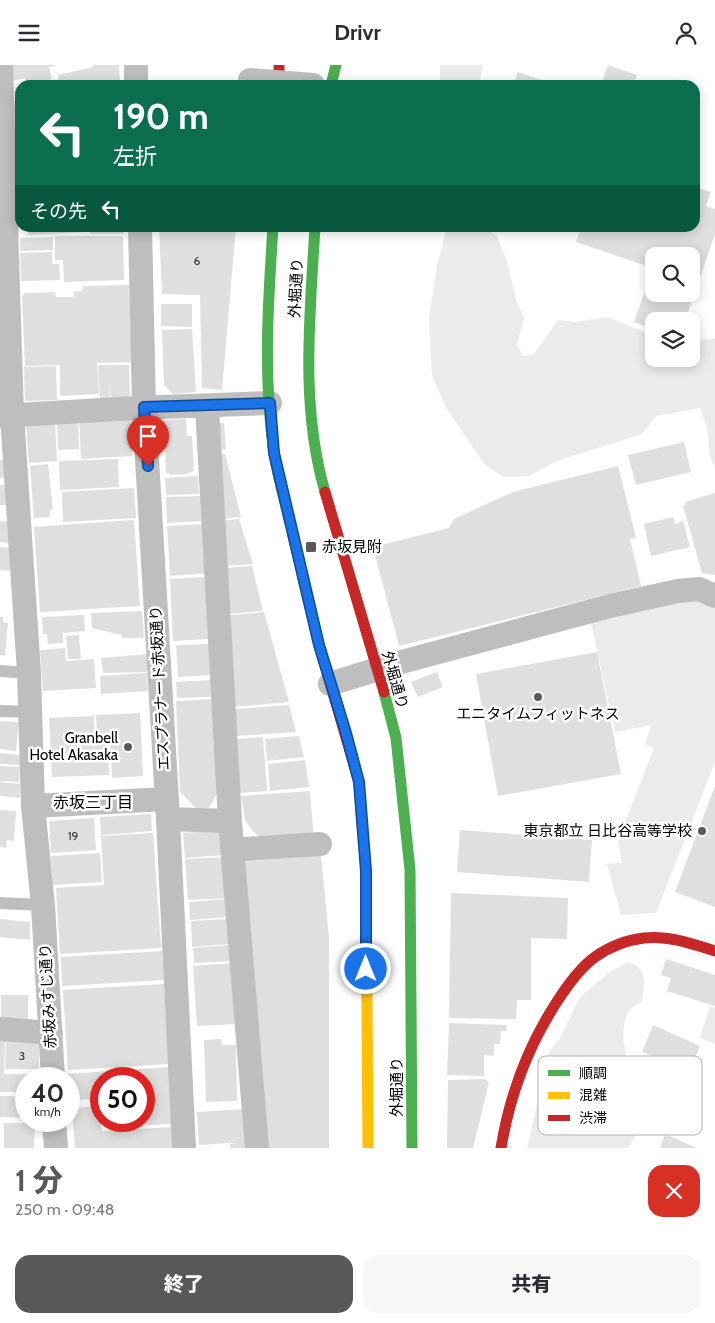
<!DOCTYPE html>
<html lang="ja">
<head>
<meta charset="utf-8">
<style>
  :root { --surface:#fff; --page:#f7f7f7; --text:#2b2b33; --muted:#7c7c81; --accent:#595959 }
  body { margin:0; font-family:Cabin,"Noto Sans JP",sans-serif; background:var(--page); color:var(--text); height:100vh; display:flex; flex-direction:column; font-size:19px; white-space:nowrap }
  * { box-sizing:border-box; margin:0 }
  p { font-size:16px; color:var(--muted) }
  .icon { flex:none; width:28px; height:28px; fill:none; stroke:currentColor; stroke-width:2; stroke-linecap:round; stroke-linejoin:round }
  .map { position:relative; height:1083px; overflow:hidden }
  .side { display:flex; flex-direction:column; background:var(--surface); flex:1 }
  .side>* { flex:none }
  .banner { position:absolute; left:15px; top:15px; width:685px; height:152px; border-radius:15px; box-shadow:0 2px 12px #0003; background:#0b6e4f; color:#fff; overflow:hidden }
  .tools { position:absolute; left:645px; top:182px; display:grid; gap:10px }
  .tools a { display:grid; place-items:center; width:55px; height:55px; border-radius:10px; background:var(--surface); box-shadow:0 2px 12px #0003; font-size:25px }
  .speed { position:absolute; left:15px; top:1002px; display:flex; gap:10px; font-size:25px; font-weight:700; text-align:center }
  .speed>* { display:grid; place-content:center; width:65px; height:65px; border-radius:50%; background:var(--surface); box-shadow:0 2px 12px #0003; line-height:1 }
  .speed small { font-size:12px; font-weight:400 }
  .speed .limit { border:8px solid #d22; background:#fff; color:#111 }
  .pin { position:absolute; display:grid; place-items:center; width:42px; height:42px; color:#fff; margin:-51px -21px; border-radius:50% 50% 50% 0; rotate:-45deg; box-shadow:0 0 5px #0007 }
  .pin .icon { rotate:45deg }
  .me { position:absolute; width:55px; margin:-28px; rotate:0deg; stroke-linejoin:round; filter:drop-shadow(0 0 4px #0008) }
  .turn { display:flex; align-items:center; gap:18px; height:105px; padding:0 15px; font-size:22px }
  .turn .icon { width:65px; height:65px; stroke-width:2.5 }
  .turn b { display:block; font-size:35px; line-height:42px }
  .then { display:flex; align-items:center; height:48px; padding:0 15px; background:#0003; gap:10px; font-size:19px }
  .round { display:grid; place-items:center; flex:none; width:52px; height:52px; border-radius:15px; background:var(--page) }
  .head { display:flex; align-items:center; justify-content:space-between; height:85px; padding:0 15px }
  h1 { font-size:30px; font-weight:800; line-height:38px; color:var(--accent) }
  .cta { display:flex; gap:10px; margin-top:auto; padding:10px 15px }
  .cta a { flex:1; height:58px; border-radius:15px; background:var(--accent); color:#fff; font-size:20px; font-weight:800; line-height:58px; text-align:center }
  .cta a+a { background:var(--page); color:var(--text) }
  header { display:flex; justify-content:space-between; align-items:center; height:65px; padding:0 15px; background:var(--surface); font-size:22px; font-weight:800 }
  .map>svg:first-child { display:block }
  .green { fill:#ebebeb }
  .building { fill:#dfdfdf; fill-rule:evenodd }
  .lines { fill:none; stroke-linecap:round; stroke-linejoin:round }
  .lane { stroke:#bebebe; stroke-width:12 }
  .street { stroke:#bebebe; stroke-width:24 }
  .fast { stroke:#4caf50; stroke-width:11 }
  .slow { stroke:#ffc107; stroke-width:11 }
  .jam { stroke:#c62828; stroke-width:11 }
  .street-bridge { stroke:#bebebe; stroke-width:24 }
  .route-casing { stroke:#114b97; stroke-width:12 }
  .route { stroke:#1a73e8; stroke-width:9 }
  .poi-dot { fill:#595959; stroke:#fff; stroke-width:2 }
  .labels { text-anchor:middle; stroke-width:5; stroke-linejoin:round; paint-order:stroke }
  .number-label { font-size:12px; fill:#383838 }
  .street-label { font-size:15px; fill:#000; stroke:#fff }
  .poi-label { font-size:15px; fill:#000; stroke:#fff; text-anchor:end }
  .neighbourhood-label { font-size:16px; fill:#000; stroke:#fff }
  .key { fill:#fff; stroke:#b2b2b2; stroke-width:1 }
  .key-label { font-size:14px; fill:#000 }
</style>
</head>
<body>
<header><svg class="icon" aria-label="menu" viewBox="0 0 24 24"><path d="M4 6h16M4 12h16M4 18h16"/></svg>Drivr<svg class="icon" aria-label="person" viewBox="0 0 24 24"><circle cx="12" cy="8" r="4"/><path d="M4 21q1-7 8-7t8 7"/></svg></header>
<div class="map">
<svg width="715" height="1083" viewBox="0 0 715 1083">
  <rect width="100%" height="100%" fill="#fff"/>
  <!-- green -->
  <path class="green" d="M440,0h43l-4,20h-39z
    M447,163h38l12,8 11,28 8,36 8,18 -7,27 6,11 11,-2 24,-34 17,2 33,-5 46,19v23h37v-19l24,-1v130l-5,-13 -3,-28 -7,-20 -44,8 -14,18 -85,27 -28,15 -25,1 -19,-12 -38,-56 -15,-33 -3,-59 8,-51z
    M696,533l19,8v156l-59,151 -35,2 -14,-51 15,-1 -4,-22 36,-93 -9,-4 6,-19 -36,7 -25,-113z
    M628,897c21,6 16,22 14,40 -4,2 -11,5 -13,9 -8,13 -6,31 -3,45 21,10 35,12 45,35 -11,21 -32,35 -43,57h-101l22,-96 11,-14 19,-39 8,-8 24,-20z
    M710,941l5,2v36l-15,-6z"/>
  <!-- building -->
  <path class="building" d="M11,0h44v1l-6,1 3,12 -24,6 -3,-7 -13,3z
    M93,0h26l1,17 -61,3 -1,-10 35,-8z
    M608,0l29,10 -4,10h-32z
    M518,7l38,13h-43z
    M15,22h5v13h-5z
    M14,36h6v16h-6z
    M20,83v29h-4l-1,-28z
    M696,122l15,5 -5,14 9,3v25l-30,87h-31v8l-20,-7 19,-54 -77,-26 5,-15h114zM654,191h37v38h-37z
    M27,162h61v5l-60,3z
    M90,162h33l1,7h-34z
    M159,162h77l-14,163 -20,-2 -2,-93 -38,-1z
    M55,171h68l1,44 -60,2 -1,-22h-8z
    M53,172v13l-33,1v-13z
    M52,187v12h7l1,16 -39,1 -1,-28z
    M129,220l3,77 -35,1 2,31 -37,2 -2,-1v-30l-35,1 -3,-70 3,-3 30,-1 1,5h18v-5l8,-1 1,-5z
    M161,239h31v23l-31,-1z
    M192,264l4,63 -23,2 -9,-9 -2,-55z
    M98,300h31l1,33h-19l-2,-17 1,19h-10z
    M56,301l1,34 -32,1 -1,-34z
    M130,354l2,37 -51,3 -2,-38z
    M186,354l1,17h5l2,35 -8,3 -16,1 -1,-2h-3l-2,-53z
    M78,357l1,27 -21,1 -1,-26z
    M55,358l2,38 -28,2 -3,-38z
    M213,358h11l2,26 -11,1z
    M684,377l7,30 -55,13 -8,-30z
    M221,388l4,1 16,63 -21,2z
    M9,394l1,18 -10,1v-18z
    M118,394l1,28 -59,3 -1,-29z
    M48,399l5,46h-3v7l-16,1 -4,-52z
    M618,401l18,72 -6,1 11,47 -242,60 -26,-99 76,-19 5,-9 59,-27z
    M198,411l1,18 -33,1 -1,-17z
    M0,420h9v20h-9z
    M134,423l2,30 -73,4 -1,-30z
    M715,428v82l-13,-2 -19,-67 2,-1v-3z
    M200,431l1,25 -34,2 -1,-26z
    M673,452l2,7 8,-3 7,26 -39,9 -7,-32z
    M239,454l14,45 -29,2 -4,-45z
    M134,455l6,86 -100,6 -6,-85z
    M0,456l11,1 -2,21 -9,-1z
    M205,459l4,49 -39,3 -3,-50z
    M0,482l12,1 -2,23 -10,-1z
    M252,501l11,45 -35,3 -3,-46z
    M205,512l3,62 -35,2 -3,-62z
    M142,546l2,27h-22l-1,-3 -29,-7 -1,-15z
    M264,547l25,90 -56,5 -8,-91z
    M84,550l1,16 -22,2v10l-15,1 -1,-10h-4l-1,-17z
    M0,552h3v5l5,1 -3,33 -5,-1z
    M79,570l2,24h-13l-2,-23z
    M209,579l1,31 -32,2 -2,-32z
    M65,583l1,13 28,-2 2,29 -53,3 -3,-41z
    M597,587l24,122 -123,22 -22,-122z
    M148,589l-1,18 -44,1 -2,-15z
    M437,607l6,15 -25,10 -7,-15z
    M147,608l1,18 -47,3 -1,-18z
    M211,615v17l-34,1 -1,-16z
    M215,634l4,91 -10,18 -12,1 -17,-17 -4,-91z
    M289,640l7,27 -60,4 -2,-27z
    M140,648l3,63 -31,2 -2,-42 -13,1 -1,-22z
    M94,651l1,25 13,-1 1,35 -57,2 -3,-59z
    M0,656l19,1 -3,29 -16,-2z
    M299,671l5,21 -37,4 -2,-22z
    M263,672l4,54 -28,2 -3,-54z
    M0,688l21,2 -1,10 -20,-1z
    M305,695l4,27 -39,4 -2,-27z
    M0,701l20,1 -1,15 -19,-1z
    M0,717l20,2v14l-20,-2z
    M715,721v121l-40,-15z
    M310,726l4,49 -52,-1 -9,-8 -8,-11 -4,-24z
    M0,745l16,1 -2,30 -7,-1 -1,8 -6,-1z
    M151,749l1,17 -51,4 -1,-18z
    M94,753l2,32 -45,3 -2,-32z
    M223,765l2,25 -40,3 -2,-25z
    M460,765l132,10 -3,42 -132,-10z
    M153,768l8,115 -101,6 -4,-66 48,-3 -3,-49z
    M100,788l2,29 -49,3 -2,-29z
    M321,790l8,83v210h-63l-21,-286z
    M225,792l3,41 -40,2 -3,-41z
    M451,828l117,5 -1,41 -36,-1v62h-14l-1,19 -67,-1z
    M228,834l1,18 -39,3 -1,-18z
    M0,854l30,3v18l-30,-3z
    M228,854l2,25 -38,3 -1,-26z
    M231,880l1,16 -38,2 -1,-15z
    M162,886l2,29 -102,6 -1,-29z
    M666,894l49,16v31l-48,-15 4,-13 -10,-3z
    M233,898l4,61 -40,2 -4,-60z
    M164,919l5,80 -101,6 -5,-80z
    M1,930h27v24h-27z
    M449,958l58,2 -1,6h-5l-1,13h-6v12l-10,-1v21l-37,-1z
    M653,960l47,21 -10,25 -48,-19z
    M221,974l1,6h14l1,56 -31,1 -2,-62z
    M0,976h5l-1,33h32v5h-10v13h-26z
    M6,977l33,1v26h-34z
    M169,1002l3,57 -66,3v-6h38v-42h-20v-9z
    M122,1005v9h-21v20l-32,1 -2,-26z
    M484,1014l5,3 -16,66h-26l1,-68z
    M0,1031h26v22l-26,-1z
    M100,1041l2,25 69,-4 1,21h-97l-3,-40z
    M245,1044l4,39h-19v-4l7,-1h-7l-1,-4v4l-30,2 -2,-33z
    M4,1058h31l-1,25h-30z
    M665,1069l32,14h-37z"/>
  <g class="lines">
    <!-- lane -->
    <path class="lane" d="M0,606l29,2
      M0,646l30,1
      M0,838l43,2"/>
    <!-- street -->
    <path class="street" d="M1,0l11,350 17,258 4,133 10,99 10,174
      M136,0v20
      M140,162l4,180 24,412 16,329
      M207,341l23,415 27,327
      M0,351l135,-8 135,-5
      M330,619l64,-20 216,-58 68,-15 21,-2 16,7
      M33,741l133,-7
      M168,754l62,2
      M232,785l88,-6
      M0,964l51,4
      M54,1056l2,27"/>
    <!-- fast -->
    <path class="fast" d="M331,20l5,-20
      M273,162c-5,75 -10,151 1,226 4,27 13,55 19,82
      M315,162c-5,88 -15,179 10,265
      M384,627l12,46 14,132 2,278"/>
    <!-- slow -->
    <path class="slow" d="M362,759l4,47 2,277"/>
    <!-- jam -->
    <path class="jam" d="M279,0v20
      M325,427l59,200
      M293,470l26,110 40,137 3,42
      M501,1083c9,-55 28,-105 59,-151 10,-15 21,-30 35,-40 14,-10 32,-17 49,-19 24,-3 49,6 71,13"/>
    <!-- street-bridge -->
    <path class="street-bridge" d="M250,15l63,5"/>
  </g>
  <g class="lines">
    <!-- route casing -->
    <g class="route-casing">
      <path id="route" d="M148,401l-4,-59 126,-4 4,50 45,192 27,88 13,49 7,89v98"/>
    </g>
    <!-- route -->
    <use href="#route" class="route"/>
  </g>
  <!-- markers -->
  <g class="poi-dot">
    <rect x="305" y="476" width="12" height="12" rx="2.5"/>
    <circle cx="538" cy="632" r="5"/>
    <circle cx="128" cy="682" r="5"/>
    <circle cx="702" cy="766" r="5"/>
  </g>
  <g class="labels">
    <!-- number labels -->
    <g class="number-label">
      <text x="197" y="200">6</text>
      <text x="73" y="775">19</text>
      <text x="22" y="995">3</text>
    </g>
    <!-- street labels -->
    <g class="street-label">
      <text transform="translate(296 223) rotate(-87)" y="5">外堀通り</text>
      <text transform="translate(395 615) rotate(74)" y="5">外堀通り</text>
      <text transform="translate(160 623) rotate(-93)" y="5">エスプラナード赤坂通り</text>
      <text transform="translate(48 931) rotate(-93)" y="5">赤坂みすじ通り</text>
      <text transform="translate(397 1022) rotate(-90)" y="5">外堀通り</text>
    </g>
    <!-- poi labels -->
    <g class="poi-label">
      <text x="322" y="487" text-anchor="start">赤坂見附</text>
      <text x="538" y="654" text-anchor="middle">エニタイムフィットネス</text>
      <text x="118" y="678">Granbell<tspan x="118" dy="17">Hotel Akasaka</tspan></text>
      <text x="692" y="771">東京都立 日比谷高等学校</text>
    </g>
    <!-- neighbourhood labels -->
    <g class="neighbourhood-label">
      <text x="93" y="743">赤坂三丁目</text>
    </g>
  </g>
  <!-- legend -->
  <rect x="538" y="991" width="164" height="79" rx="8" class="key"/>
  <rect x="548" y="1005" width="22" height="6" fill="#4caf50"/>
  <rect x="548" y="1027" width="22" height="7" fill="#ffc107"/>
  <rect x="548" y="1050" width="22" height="6" fill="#c62828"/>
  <g class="key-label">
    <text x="579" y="1013">順調</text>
    <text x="579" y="1035">混雑</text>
    <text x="579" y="1058">渋滞</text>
  </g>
</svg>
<div class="tools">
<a><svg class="icon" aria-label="search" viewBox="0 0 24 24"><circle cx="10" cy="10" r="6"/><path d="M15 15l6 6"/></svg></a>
<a><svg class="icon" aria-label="layers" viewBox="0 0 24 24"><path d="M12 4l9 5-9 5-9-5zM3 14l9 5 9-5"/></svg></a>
</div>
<div class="speed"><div>40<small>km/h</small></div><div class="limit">50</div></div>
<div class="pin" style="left:148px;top:401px;background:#d93025"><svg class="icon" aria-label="arrive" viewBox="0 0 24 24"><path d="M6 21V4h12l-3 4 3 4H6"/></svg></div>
<svg class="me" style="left:366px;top:904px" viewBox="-20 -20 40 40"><circle r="17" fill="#1a73e8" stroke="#fff" stroke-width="3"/><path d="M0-11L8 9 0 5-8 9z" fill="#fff"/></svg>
<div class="banner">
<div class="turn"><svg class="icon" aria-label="left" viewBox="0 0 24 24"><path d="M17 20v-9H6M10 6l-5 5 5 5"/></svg><div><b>190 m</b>左折</div></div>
<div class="then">その先<svg class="icon" aria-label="left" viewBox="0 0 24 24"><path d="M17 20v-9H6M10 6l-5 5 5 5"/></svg></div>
</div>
</div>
<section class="side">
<div class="head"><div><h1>1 分</h1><p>250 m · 09:48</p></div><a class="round" style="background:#d93025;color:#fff"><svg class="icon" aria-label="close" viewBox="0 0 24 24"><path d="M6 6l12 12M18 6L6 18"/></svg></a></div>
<div class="cta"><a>終了</a><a>共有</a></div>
</section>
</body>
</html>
